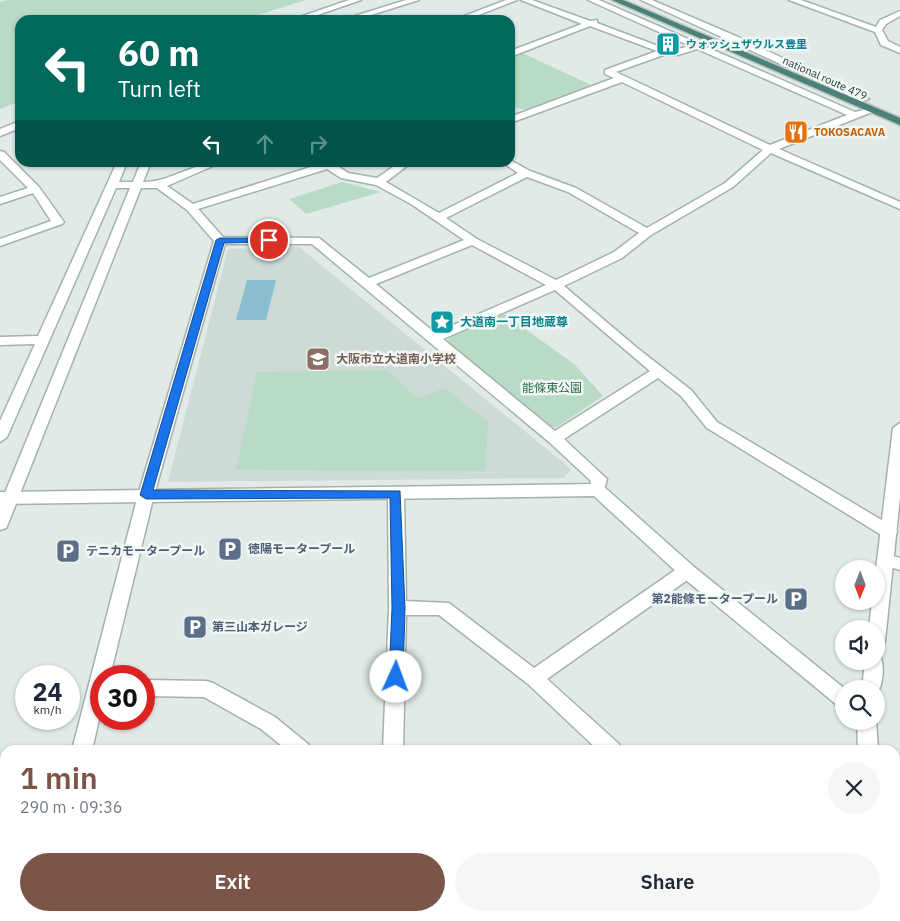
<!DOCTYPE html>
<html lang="en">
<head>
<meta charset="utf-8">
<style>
  :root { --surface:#fff; --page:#f6f6f7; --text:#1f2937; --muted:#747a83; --accent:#7b5548 }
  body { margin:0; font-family:"IBM Plex Sans","Noto Sans JP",sans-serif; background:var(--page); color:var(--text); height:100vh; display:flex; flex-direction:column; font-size:19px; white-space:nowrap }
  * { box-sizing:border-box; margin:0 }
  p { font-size:16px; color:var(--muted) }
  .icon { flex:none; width:28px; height:28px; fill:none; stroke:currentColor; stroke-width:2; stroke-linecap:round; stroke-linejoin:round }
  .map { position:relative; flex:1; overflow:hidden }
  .panel { position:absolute; left:0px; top:745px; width:900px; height:176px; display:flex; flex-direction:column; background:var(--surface); border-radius:15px 15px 0 0; box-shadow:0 1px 4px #0004 }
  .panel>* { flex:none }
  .banner { position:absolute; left:15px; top:15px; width:500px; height:152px; border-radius:15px; box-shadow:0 1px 4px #0004; background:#00695c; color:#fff; overflow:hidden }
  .needle { width:32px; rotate:181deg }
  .fabs { position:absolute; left:835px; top:560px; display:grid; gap:10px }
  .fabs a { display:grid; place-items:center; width:50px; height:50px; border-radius:50%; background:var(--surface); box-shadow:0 1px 4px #0004; font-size:25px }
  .speed { position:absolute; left:15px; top:665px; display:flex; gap:10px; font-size:25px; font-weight:700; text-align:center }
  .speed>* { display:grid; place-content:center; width:65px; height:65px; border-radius:50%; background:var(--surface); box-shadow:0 1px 4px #0004; line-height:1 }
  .speed small { font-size:12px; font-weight:400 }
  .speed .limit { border:8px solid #d22; background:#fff; color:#111 }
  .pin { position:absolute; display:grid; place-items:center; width:42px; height:42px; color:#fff; margin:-21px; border:2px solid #fff; border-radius:50%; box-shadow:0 1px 5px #0007 }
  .me { position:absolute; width:55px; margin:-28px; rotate:2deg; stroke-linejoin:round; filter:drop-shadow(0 0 4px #0008) }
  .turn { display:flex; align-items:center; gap:18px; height:105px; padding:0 20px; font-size:22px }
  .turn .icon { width:65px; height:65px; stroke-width:2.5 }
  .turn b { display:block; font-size:35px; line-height:42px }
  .lanes { display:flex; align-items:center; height:48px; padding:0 20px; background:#0003; justify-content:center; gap:25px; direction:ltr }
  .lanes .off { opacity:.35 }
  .round { display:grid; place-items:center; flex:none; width:52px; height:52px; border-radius:26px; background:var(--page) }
  .overview { display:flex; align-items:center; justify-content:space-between; height:85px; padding:0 20px }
  h1 { font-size:30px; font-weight:600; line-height:38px; color:var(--accent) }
  .button { display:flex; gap:10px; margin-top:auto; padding:10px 20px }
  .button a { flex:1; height:58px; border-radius:30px; background:var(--accent); color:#fff; font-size:20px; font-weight:600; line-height:58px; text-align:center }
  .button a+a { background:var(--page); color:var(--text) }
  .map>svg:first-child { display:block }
  .built { fill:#cedad5 }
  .green { fill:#b9dbc5 }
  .water { fill:#89bece }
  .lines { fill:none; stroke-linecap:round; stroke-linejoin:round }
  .minor-casing { stroke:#a3b2ad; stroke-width:3 }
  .tertiary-casing { stroke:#a3b2ad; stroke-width:3 }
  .trunk-casing { stroke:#bcc4c2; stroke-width:3 }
  .minor { fill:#fff; fill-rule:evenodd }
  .tertiary { fill:#fff; fill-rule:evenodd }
  .trunk { fill:#4a8279; fill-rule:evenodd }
  .route { fill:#1a73e8; stroke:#114b97 }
  .labels { text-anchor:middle; stroke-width:5; stroke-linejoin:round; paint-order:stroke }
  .far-culture-label { font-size:11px; font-weight:bold; fill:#0d838f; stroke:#f0f7f4; text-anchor:start }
  .far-street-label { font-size:11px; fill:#213a35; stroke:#f0f7f4 }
  .far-food-label { font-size:11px; font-weight:bold; fill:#c56008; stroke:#f0f7f4; text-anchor:start }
  .culture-label { font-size:12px; font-weight:bold; fill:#0d838f; stroke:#f0f7f4; text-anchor:start }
  .education-label { font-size:12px; font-weight:bold; fill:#785e54; stroke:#f0f7f4; text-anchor:start }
  .park-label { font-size:12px; fill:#2d6f4c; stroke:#f0f7f4 }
  .service-label { font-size:12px; font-weight:bold; fill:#4e5e75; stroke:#f0f7f4; text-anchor:start }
</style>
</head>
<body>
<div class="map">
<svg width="900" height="921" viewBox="0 0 900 921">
  <rect width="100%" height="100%" fill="#e0eae6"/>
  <!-- built -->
  <path class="built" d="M299,247l272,222 -7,9 -396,4 60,-233z"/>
  <!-- green -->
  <path class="green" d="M8,0h298l-65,20h-221v81l-20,8v-107z
    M520,52l71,33 -65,25 -16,-4v-50z
    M342,182l39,10 -75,22 -17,-15z
    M504,314l70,50 29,32 -46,31h-8l-102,-84 3,-7z
    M387,370l31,29 27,-11 43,34 -3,49 -249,-1 21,-98z
    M54,916h197l4,5h-202z"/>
  <!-- water -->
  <path class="water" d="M247,280h29l-10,40h-30z"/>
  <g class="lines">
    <!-- minor casing -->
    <g class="minor-casing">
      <path id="minor" d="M506,0h11l-51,20h-12z
        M521,0h11l58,21 7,-1v3l69,26h12l12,-3 -102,-46h11l256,112 17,-4v4l-93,37 121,53v7l-129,-56 -38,34 -82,48 -29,23 -58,28 72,61 55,43 26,32 178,106 2,4 -2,4 -6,2 -6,-2 -176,-108 -26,-32 -23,-18 -94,61 43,40 -4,15h-10l-3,-4 1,-9 -42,-39 -237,-198h-87l-71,251 -44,181h-9v35l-9,39h-20l66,-255 76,-254 -27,-31 -30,-22h-16l-133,336 -2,4 -6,2v-25l130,-317h-14l-109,249 -7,5v-21l35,-77 -35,1v-8l38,-1 79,-174h10l-8,20h14l8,-20h10l-8,20c28,0 51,-20 79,-20l-55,24 26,18 127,-40 -1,-2h13l16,11 29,5 23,-16h12l-26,20 53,31 79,-40 -16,-11h8v-2l20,11 46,17 71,40 78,-45 38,-33 -141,-68 -112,41v-6l104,-39 -9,-4v-4l52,-19 -67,-25 -80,31v-6l72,-27zM697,49l150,66 -77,30 -154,-73 50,-18 12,1zM327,169l14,9 35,7 35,19 53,36 -95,38 -50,-40 -96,-1 -25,-28zM527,177l41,15 71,41 -25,19 -58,28 -79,-41 -31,-21zM472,245l74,40 -111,48 -59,-49zM555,290l95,81 -95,60 -112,-92z
        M641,0h11l86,37 131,62 -8,2z
        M789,0h12l75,27 4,-7 20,-9v5l-14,8 -4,6 6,11 12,6v6l-19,-8 -6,-13z
        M20,121v7l-20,8v-7z
        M0,151l4,1 35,35 25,35 -2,2 -62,22v-7l51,-18 -18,-28 -33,11v-7l28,-9 -28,-28z
        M396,488l5,2 3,4 2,107 43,2 85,65 147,-102 6,-1 6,1 2,5 -2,5 -146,103 72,65 3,6h-24l-70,-66 -89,-69h-33l-3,135h-20l6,-142 -1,-114 3,-4z
        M886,554l14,4v12l-20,-6 -2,-4 2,-4z
        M144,680l62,1 7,2 62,34 33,27 3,6h-24l-26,-21 -57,-32 -60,-1z
        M27,916h22l-2,5h-22z
        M324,916h26l-2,5h-26z
        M449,916h26l2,5h-26z
        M810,916h26l2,5h-26z"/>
    </g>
    <!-- tertiary casing -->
    <g class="tertiary-casing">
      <path id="tertiary" d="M349,0h12l-58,20h-12z
        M406,0h13l-64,20h-13z
        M900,423v74l-15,144 -3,5 -6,2v-19h-7l3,-28h4v-32l17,-141z
        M598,484l5,2 90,80 152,123 -1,18 -7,-2 -156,-129 -87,-80 -594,8v-12z
        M876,654l4,2c5,9 3,31 -4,39v-6h-14l3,-28h11z
        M857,721l19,-1 2,30h-20z
        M861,916h22v5h-22z"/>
    </g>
    <!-- trunk casing -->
    <g class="trunk-casing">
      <path id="trunk" d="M612,0h11l277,118v7z"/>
    </g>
    <!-- minor -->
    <use href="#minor" class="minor"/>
    <!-- tertiary -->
    <use href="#tertiary" class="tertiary"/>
    <!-- trunk -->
    <use href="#trunk" class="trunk"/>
  </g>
  <!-- route -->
  <path class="route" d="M269,238l3,1v3l-48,1 -71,247 247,1 5,117 -2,69 -2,4h-10l-2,-4 3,-69 -2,-110 -244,1 -6,-4 76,-255 4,-2z"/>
  <!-- icons -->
  <defs>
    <g id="building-square" transform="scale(1.25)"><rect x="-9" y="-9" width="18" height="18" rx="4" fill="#0f9aa8" stroke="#f0f7f4"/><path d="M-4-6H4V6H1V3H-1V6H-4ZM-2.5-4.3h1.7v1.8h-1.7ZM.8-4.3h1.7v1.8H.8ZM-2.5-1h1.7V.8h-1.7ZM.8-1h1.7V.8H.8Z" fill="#fff"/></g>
    <g id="restaurant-square" transform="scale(1.25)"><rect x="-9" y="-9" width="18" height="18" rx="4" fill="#e8710a" stroke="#f0f7f4"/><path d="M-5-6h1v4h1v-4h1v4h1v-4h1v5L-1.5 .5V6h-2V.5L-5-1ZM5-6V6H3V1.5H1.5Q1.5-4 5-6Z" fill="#fff"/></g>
    <g id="sight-square" transform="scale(1.25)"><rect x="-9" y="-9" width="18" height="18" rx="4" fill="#0f9aa8" stroke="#f0f7f4"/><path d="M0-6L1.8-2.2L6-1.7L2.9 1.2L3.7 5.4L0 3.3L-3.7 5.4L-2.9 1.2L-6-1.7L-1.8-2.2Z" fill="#fff"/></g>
    <g id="school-square" transform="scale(1.25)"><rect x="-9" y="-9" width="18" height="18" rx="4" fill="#8d6e63" stroke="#f0f7f4"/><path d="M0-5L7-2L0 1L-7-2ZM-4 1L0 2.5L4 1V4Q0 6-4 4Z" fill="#fff"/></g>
    <g id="parking-square" transform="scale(1.25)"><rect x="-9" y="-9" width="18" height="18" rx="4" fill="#5c6f8a" stroke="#f0f7f4"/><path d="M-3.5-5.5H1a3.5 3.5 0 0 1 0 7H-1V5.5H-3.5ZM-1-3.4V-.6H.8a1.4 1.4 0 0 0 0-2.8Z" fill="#fff"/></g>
  </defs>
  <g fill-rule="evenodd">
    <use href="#building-square" x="668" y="44"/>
    <use href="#restaurant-square" x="796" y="132"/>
    <use href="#sight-square" x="442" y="322"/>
    <use href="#school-square" x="318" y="359"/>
    <use href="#parking-square" x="230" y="549"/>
    <use href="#parking-square" x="68" y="551"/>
    <use href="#parking-square" x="796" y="599"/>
    <use href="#parking-square" x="195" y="627"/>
  </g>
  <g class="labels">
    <!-- far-culture labels -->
    <g class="far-culture-label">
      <text x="686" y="48">ウォッシュザウルス豊里</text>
    </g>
    <!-- far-street labels -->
    <g class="far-street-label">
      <text transform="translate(825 78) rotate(24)" y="4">national route 479</text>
    </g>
    <!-- far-food labels -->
    <g class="far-food-label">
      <text x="814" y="136">TOKOSACAVA</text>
    </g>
    <!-- culture labels -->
    <g class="culture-label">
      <text x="460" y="326">大道南一丁目地蔵尊</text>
    </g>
    <!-- education labels -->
    <g class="education-label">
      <text x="336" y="363">大阪市立大道南小学校</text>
    </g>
    <!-- park labels -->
    <g class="park-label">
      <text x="552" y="392">能條東公園</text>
    </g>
    <!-- service labels -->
    <g class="service-label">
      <text x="248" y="553">徳陽モータープール</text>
      <text x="86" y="555">テニカモータープール</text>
      <text x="778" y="603" text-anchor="end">第2能條モータープール</text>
      <text x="212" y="631">第三山本ガレージ</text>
    </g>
  </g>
</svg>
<div class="fabs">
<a><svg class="needle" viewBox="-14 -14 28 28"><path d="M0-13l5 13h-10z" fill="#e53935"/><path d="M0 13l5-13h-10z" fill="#747a83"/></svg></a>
<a><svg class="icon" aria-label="sound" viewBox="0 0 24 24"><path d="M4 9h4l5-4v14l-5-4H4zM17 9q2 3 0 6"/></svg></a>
<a><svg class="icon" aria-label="search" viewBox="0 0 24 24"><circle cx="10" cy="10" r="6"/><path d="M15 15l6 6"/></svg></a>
</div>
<div class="speed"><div>24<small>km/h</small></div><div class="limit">30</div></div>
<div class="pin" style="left:269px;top:240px;background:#d93025"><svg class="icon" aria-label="arrive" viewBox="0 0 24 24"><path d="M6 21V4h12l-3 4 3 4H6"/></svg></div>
<svg class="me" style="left:396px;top:677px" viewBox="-20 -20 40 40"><circle r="19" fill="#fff"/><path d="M0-13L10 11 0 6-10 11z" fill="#1a73e8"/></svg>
<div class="banner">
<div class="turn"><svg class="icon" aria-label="left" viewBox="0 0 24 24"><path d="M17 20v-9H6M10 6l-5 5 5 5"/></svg><div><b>60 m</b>Turn left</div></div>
<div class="lanes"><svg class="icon" aria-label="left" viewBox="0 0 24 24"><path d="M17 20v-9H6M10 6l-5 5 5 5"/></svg><svg class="icon off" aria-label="ahead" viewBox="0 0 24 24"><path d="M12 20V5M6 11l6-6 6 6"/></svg><svg class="icon off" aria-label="right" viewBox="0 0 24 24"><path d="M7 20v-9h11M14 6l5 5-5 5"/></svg></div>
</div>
<section class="panel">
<div class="overview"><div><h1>1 min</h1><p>290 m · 09:36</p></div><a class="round"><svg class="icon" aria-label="close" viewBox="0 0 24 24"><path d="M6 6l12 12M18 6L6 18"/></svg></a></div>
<div class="button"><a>Exit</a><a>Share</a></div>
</section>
</div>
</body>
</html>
